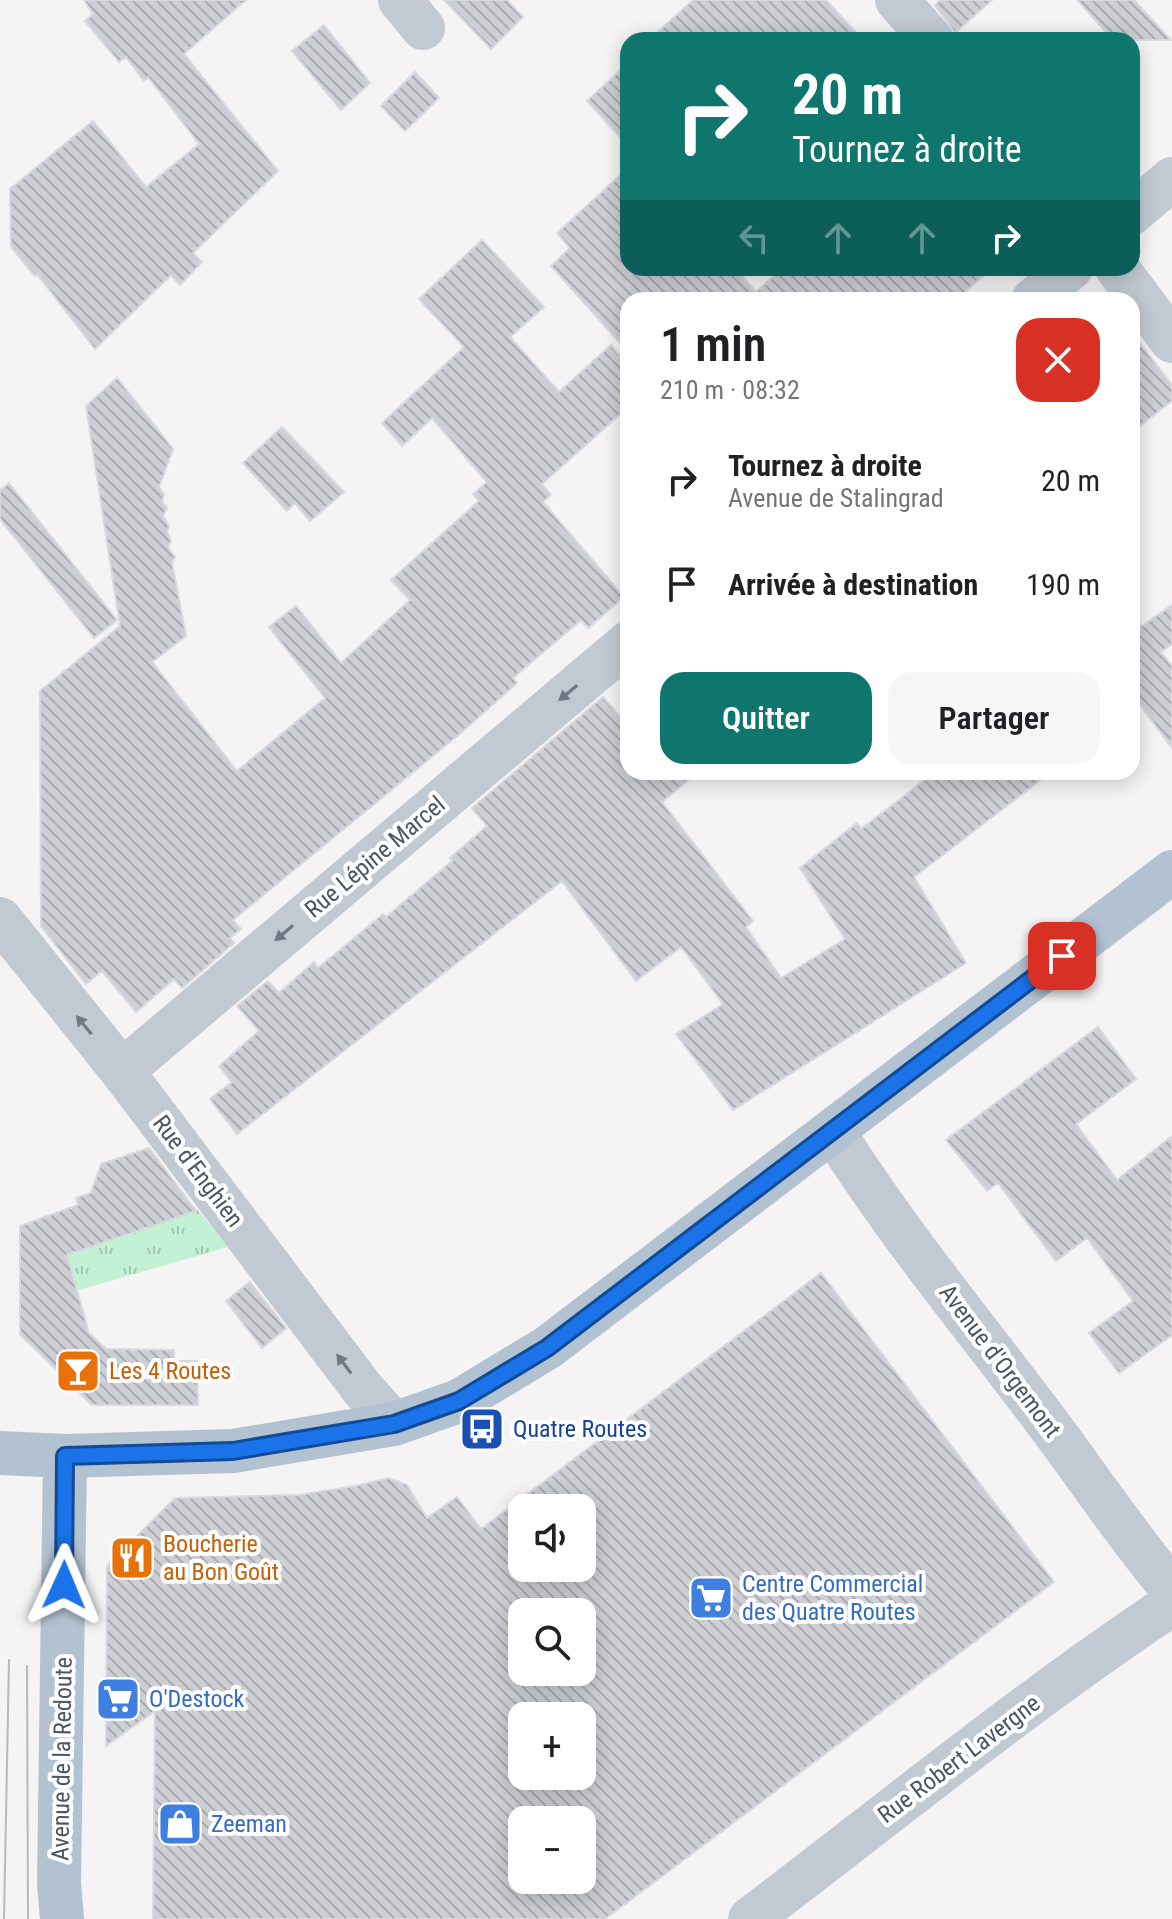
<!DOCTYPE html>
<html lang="fr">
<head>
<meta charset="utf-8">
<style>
  :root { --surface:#fff; --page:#f6f6f6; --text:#202124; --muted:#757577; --accent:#0f766e }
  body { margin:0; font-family:"Roboto Condensed",sans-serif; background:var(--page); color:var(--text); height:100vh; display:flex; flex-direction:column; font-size:30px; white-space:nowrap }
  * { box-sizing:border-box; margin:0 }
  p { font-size:26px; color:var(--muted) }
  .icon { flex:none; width:44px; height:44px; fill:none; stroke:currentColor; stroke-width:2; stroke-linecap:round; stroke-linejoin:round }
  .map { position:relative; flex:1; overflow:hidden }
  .drawer { position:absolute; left:620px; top:292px; width:520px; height:488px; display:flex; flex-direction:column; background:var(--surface); border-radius:24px; box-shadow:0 4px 20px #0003 }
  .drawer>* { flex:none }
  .hud { position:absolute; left:620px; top:32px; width:520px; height:244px; border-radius:24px; box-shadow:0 4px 20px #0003; background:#0f766e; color:#fff; overflow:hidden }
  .tools { position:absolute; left:508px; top:1494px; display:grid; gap:16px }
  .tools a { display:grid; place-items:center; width:88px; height:88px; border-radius:16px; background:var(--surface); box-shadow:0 4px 20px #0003; font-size:40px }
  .pin { position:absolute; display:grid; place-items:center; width:68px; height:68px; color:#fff; margin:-34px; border-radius:16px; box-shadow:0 4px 12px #0006 }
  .me { position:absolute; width:88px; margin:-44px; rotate:1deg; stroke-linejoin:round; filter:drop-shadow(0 0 6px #0008) }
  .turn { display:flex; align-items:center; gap:28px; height:168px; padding:0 40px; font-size:36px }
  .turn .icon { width:104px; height:104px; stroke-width:2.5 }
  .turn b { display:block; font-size:56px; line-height:68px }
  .lanes { display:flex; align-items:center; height:76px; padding:0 40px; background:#0003; justify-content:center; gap:40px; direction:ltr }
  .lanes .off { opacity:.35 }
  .round { display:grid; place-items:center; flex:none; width:84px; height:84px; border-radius:24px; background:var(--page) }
  .head { display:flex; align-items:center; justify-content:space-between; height:136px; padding:0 40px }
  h1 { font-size:48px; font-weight:600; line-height:60px }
  .primary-button { display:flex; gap:16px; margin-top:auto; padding:16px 40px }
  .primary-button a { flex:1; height:92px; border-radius:24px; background:var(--accent); color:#fff; font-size:32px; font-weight:600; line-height:92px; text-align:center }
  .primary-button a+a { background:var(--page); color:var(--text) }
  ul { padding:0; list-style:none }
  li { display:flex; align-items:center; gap:24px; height:104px; padding:0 40px }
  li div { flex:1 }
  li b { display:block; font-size:30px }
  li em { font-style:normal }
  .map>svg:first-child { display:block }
  .grass { fill:url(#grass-tufts) }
  .building { fill:url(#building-back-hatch); stroke:#d7d9de; stroke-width:2; fill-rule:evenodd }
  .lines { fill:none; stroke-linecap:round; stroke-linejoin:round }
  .minor { stroke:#c1cad2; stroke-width:44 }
  .major { stroke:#b3c2d1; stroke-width:44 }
  .tram { stroke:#b5b8bd; stroke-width:2 }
  .oneway { fill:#6e7983 }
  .route-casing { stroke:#114b97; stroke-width:20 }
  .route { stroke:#1a73e8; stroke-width:14 }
  .labels { text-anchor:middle; stroke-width:8; stroke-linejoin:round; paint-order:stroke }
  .street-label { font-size:24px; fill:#4a5661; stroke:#fff }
  .food-label { font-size:24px; fill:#c56008; stroke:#fff; text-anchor:start }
  .transit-label { font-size:24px; fill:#164399; stroke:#fff; text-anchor:start }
  .shop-label { font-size:24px; fill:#366cbe; stroke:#fff; text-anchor:start }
</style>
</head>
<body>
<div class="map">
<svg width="1172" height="1919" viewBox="0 0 1172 1919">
  <defs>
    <pattern id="grass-tufts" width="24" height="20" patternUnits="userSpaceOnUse" patternTransform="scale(2)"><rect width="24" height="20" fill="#c3f1d5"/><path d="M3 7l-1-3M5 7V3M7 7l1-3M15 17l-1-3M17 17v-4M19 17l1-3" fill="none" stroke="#a0c6b0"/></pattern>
    <pattern id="building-back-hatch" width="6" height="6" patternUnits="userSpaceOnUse" patternTransform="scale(2)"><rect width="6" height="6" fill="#cdcfd5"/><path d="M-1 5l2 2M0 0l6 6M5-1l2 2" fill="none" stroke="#a8abb0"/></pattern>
  </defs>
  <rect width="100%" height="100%" fill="#f5f3f3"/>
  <!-- grass -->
  <path class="grass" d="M198,1210l30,37 -208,60 -1,-36z"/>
  <!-- building -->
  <path class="building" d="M84,0h162l-62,54 94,117 -85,82 9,9 -22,23 -9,-10 -76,74 -58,-75 -2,2 -24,-29 -1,-58 83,-68 53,66 53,-43 -51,-67 -4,4 -18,-24 -7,5 -34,-41 8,-7z
    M444,0h63l16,17 -32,32z
    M693,0h133l37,40h-214z
    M940,0h52l-37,33 -20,-28z
    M1077,0h57l37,40h-58z
    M324,25l46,58 -29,27 -49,-59z
    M628,63v83l-41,-45z
    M415,72l24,26 -34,33 -24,-25z
    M628,168v100h107l21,24 27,-24h209l-36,32h-328v52l-77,-86 19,-18 -13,-15z
    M482,240l62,67 -34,30 49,55 52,-47 17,20v42l-86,77 9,11 -8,7 81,95 -36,31 -7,-8 -68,58 4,5 -55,49 -229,188 8,9 -11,9 4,5 -52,45 -8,-9 -38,33 -34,-41 -16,13 -45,-58 -1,-235 80,-65 -34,-220 31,-28 56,71 -14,38 5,8 -2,7 5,6 -4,8 6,10 -2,6 4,8 -3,7 7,10 -3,6 14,73 -34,26 85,109 88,-73 -56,-71 27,-21 45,57 69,-63 -19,-20 88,-79 -6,-7 14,-12 -55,-64 -30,28 -20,-23 82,-76 -45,-48z
    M1132,333l40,52v16l-40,31z
    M282,427l62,65 -34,29 -15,-18 -8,8 -44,-48z
    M9,483l108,137 -23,18 -94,-119v-29z
    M1172,605v39l-11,8 11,14v82l-40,-54v-81l10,13z
    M603,697l25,29v46h70l-36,30 91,119 -7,6 35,51 64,-39 -45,-71 57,-45 4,6 74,-57h116l-137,105 52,86 -233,147 -57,-76 47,-30 -42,-57 -45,34 -74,-100 -325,253 -27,-35 22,-17 -13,-16 40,-35 -22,-25 31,-25 11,12 35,-31 4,6 65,-54 3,3 67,-57 -3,-2 37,-32 -15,-18z
    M1098,1027l38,52 -60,45 41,56 55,-44v199l-53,38 -30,-40 44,-32 -46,-63 -31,23 -58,-78 -11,8 -41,-51z
    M149,1148l47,63 -129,44 22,78 17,16 68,1v11h23l1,44h-106l-72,-71v-108l58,-21 -2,-7 15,-5 10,-29z
    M821,1273l233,309 -449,337h-452l2,-208 -49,35 1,-180 68,-68 123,-3 57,-9 34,-8 18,7 20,33 30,-21 24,32zM522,1508h60v60h-60zM522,1612h60v60h-60zM522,1716h60v60h-60zM522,1820h60v60h-60z
    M250,1282l36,46 -24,20 -36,-47z"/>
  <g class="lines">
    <!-- minor -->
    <path class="minor" d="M400,0l23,28
      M897,0l35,40
      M1132,213l40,-34
      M1117,268l55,73
      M1033,300l38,-32
      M0,919l122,152 240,317 32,36
      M122,1071l506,-428
      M833,1131c61,97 135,187 204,278 46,60 86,122 135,180
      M750,1919c140,-106 276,-218 422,-315"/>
    <!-- major -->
    <path class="major" d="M0,1453l65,3 168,-5 161,-27 65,-23 88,-53 625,-476
      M62,1919l-3,-36 6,-427"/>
    <!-- tram -->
    <path class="tram" d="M27,1666l1,253
      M4,1919l5,-259"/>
  </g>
  <!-- one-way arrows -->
  <defs><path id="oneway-solid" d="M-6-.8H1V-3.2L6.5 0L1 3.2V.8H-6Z" transform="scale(2)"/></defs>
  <g class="oneway">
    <use href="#oneway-solid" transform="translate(568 693) rotate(140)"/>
    <use href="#oneway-solid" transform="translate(284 933) rotate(140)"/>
    <use href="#oneway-solid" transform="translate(84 1025) rotate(-129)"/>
    <use href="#oneway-solid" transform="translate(344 1364) rotate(-127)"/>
  </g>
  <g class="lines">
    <!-- route casing -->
    <g class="route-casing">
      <path id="route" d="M64,1585l1,-129 168,-5 161,-27 65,-23 88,-53 515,-392"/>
    </g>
    <!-- route -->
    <use href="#route" class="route"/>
  </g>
  <!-- icons -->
  <defs>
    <g id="bar-square" transform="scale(2.3)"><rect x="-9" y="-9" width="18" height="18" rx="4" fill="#e8710a" stroke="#fff"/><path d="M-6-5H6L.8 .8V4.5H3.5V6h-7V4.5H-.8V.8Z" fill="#fff"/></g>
    <g id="bus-square" transform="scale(2.3)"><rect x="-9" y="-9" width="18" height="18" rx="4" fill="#1a4fb4" stroke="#fff"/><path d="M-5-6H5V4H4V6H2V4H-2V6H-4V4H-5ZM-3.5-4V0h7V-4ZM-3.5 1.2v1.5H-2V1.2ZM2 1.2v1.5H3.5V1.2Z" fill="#fff"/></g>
    <g id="restaurant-square" transform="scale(2.3)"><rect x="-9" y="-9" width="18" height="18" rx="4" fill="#e8710a" stroke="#fff"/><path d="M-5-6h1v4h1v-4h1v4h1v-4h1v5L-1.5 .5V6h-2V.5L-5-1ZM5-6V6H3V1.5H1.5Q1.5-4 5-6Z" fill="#fff"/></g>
    <g id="supermarket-square" transform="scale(2.3)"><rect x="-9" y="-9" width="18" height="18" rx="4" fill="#3f7fe0" stroke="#fff"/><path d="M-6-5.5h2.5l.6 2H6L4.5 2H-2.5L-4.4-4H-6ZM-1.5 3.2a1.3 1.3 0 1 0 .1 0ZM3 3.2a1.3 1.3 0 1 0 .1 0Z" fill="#fff"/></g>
    <g id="shop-square" transform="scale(2.3)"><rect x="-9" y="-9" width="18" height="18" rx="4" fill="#3f7fe0" stroke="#fff"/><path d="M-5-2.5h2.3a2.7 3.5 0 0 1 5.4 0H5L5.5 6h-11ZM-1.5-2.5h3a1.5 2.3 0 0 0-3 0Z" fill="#fff"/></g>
  </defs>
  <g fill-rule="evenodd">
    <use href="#bar-square" x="78" y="1371"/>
    <use href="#bus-square" x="482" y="1429"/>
    <use href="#restaurant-square" x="132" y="1558"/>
    <use href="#supermarket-square" x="711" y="1598"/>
    <use href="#supermarket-square" x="118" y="1699"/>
    <use href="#shop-square" x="180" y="1824"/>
  </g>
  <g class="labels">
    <!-- street labels -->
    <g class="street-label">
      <text transform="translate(375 857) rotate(-40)" y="8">Rue Lépine Marcel</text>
      <text transform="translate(198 1171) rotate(53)" y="8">Rue d'Enghien</text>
      <text transform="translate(1000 1361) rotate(53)" y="8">Avenue d'Orgemont</text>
      <text transform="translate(62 1759) rotate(-89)" y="8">Avenue de la Redoute</text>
      <text transform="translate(959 1759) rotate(-37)" y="8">Rue Robert Lavergne</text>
    </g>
    <!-- food labels -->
    <g class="food-label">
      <text x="109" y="1379">Les 4 Routes</text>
      <text x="163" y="1552">Boucherie<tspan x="163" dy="28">au Bon Goût</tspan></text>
    </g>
    <!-- transit labels -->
    <g class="transit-label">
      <text x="513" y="1437">Quatre Routes</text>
    </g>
    <!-- shop labels -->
    <g class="shop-label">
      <text x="742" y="1592">Centre Commercial<tspan x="742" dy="28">des Quatre Routes</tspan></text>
      <text x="149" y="1707">O'Destock</text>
      <text x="211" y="1832">Zeeman</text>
    </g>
  </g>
</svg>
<div class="tools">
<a><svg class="icon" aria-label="sound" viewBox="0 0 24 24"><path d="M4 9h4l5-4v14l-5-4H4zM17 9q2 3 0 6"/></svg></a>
<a><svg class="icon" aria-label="search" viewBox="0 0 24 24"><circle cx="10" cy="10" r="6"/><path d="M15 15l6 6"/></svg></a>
<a>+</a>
<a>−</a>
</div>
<div class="pin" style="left:1062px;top:956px;background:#d93025"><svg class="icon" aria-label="arrive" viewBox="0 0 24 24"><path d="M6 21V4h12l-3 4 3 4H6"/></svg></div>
<svg class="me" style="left:64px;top:1585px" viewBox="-20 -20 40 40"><path d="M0-17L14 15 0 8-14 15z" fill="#1a73e8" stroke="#fff" stroke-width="4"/></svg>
<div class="hud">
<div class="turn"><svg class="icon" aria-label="right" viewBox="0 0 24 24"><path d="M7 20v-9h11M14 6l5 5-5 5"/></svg><div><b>20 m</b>Tournez à droite</div></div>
<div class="lanes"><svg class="icon off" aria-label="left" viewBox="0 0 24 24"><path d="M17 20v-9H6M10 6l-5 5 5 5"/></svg><svg class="icon off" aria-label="ahead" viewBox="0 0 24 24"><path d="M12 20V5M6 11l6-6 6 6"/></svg><svg class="icon off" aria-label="ahead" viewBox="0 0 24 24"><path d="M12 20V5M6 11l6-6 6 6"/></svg><svg class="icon" aria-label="right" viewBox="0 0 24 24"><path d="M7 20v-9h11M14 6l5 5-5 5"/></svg></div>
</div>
<section class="drawer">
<div class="head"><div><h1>1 min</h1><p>210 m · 08:32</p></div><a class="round" style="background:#d93025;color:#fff"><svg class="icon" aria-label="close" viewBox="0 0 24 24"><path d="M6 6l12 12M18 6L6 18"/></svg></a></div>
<ul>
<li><svg class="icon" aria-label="right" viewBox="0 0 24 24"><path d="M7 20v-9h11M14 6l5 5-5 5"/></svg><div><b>Tournez à droite</b><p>Avenue de Stalingrad</p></div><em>20 m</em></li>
<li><svg class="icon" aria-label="arrive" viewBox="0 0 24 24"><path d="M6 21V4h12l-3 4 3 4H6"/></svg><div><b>Arrivée à destination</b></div><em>190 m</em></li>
</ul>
<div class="primary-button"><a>Quitter</a><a>Partager</a></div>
</section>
</div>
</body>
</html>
